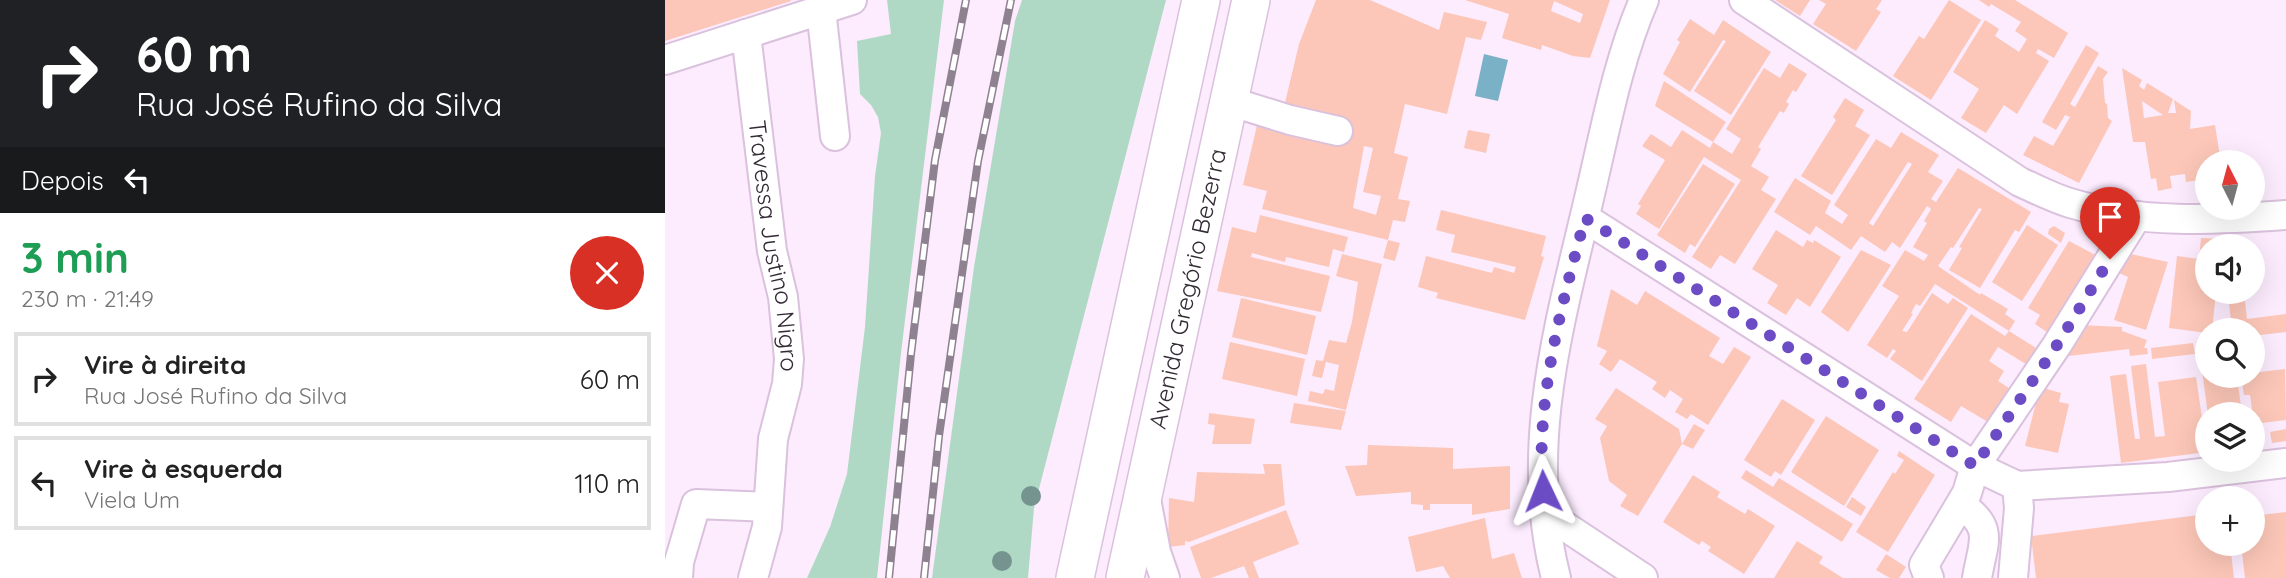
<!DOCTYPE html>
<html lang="pt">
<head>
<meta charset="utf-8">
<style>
  :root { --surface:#fff; --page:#f6f6f6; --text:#222; --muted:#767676; --line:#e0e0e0 }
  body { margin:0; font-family:Quicksand,sans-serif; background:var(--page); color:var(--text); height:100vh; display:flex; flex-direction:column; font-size:26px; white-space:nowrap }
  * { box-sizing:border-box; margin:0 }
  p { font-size:23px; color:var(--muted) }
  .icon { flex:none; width:38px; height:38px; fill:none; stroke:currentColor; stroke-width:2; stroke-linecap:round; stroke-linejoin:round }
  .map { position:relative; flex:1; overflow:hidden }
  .details { display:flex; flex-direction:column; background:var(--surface); width:665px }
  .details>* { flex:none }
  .banner { background:#202124; color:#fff; overflow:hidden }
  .needle { width:46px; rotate:354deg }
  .controls { position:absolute; left:1530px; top:150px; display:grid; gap:14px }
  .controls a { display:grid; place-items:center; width:70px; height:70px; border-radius:50%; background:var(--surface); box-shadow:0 7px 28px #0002; font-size:35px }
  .pin { position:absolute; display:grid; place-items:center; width:60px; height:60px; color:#fff; margin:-72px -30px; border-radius:50% 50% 50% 0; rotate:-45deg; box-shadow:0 0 7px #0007 }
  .pin .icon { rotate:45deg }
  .me { position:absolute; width:77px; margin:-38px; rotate:358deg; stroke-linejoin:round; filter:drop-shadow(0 0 5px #0008) }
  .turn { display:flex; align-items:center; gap:24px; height:147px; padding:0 21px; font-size:32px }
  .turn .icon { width:91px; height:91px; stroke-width:2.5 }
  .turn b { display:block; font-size:49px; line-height:60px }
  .then { display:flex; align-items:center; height:66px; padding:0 21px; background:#0003; gap:14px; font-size:26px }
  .round { display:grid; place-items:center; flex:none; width:74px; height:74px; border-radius:37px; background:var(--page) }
  .overview { display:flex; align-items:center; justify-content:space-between; height:119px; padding:0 21px }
  h1 { font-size:42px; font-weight:800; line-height:52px; color:#1e9e55 }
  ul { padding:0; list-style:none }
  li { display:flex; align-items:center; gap:21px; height:94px; margin:0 14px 10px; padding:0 7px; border:4px solid var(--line); border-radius:0px }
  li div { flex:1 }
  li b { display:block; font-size:26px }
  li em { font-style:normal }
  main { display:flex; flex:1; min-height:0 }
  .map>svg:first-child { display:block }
  .green { fill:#b0d9c5 }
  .water { fill:#7bb1c6 }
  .building { fill:#fcc7b8; fill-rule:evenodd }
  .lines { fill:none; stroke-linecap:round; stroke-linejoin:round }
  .minor-casing { stroke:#dac1dd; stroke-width:32 }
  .major-casing { stroke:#dac1dd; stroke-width:40 }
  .minor { stroke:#fff; stroke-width:28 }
  .major { stroke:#fff; stroke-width:37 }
  .rail-casing { stroke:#8e8290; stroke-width:8 }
  .rail { stroke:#fff; stroke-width:5; stroke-dasharray:16; stroke-linecap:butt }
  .tree { fill:#75948f }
  .route { stroke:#6b4cc5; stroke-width:12; stroke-dasharray:0 21.6 }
  .labels { text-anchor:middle; stroke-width:6; stroke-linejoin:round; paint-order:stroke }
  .street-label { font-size:24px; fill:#332a35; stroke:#fff }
</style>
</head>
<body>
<main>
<section class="details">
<div class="banner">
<div class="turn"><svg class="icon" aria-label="right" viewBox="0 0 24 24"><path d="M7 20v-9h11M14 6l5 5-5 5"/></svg><div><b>60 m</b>Rua José Rufino da Silva</div></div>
<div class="then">Depois<svg class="icon" aria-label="left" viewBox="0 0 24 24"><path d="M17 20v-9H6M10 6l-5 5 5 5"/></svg></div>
</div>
<div class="overview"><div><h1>3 min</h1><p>230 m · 21:49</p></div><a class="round" style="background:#d93025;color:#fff"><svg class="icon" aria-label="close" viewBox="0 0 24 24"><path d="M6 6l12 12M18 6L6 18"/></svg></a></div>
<ul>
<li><svg class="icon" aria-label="right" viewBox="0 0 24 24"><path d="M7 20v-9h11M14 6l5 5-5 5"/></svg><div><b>Vire à direita</b><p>Rua José Rufino da Silva</p></div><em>60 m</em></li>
<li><svg class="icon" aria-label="left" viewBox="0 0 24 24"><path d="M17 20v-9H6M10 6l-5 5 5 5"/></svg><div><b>Vire à esquerda</b><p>Viela Um</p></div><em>110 m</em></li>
</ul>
</section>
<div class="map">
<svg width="1621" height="578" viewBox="0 0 1621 578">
  <rect width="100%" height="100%" fill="#fcecfe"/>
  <!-- green -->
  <path class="green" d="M222,0h57l-43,353 -24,225h-70l23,-51 17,-53 18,-147 10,-151 6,-43 -3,-16 -7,-12 -11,-11 -3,-53 34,-7z
    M357,0h144l-132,508 -6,70h-96l42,-311 41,-246z"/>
  <!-- water -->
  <path class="water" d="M819,54l24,6 -10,41 -23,-5z"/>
  <!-- building -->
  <path class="building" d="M0,0h126v1l-126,40z
    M651,0h54l69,30 5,-18 43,10 -6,18 -15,-3 -19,77 -42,-10 -11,49 14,4 -10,42 12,2 -5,21 -12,-2 -5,20 -126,-31 5,-18 -24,-6 15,-64 26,-14 15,-63zM699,146l9,2 -10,44 18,4 -5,19 -23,-7z
    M800,0h145l-20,58 -17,-2 -31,-11 -1,5 -39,-12 7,-24zM889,1l29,13 -3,9 -29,-12z
    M1110,0h35l-10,16z
    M1154,0h63l-6,9 5,3 -25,39 -43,-27 13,-20z
    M1284,0l32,20 -50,80 -38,-24 26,-40 5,3z
    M1314,0h36l53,33 -14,25 -16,-9 -2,4 13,8 -32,53 -13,-9 -18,28 -25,-15 18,-29 -26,-17 32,-52 14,9 -4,7 24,16 8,-13 -12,-8 6,-9 -30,-18 -2,3z
    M1025,19l24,16 9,-15 48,32 -40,63 -37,-24 32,-50 -3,-1 -33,52 -27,-18 17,-32 -3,-2z
    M1421,45l13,8 -29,51 5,3 23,-41 10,6 -5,7 2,24 2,1 1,14 4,3 -33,62 -56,-28 11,-19 19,10 17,-29 -5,-2 -9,15 -14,-8z
    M1124,63l18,11 -11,18 -3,-2 -7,12 3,2 -5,9 -4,-2 -22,36 3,2 -10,17 18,11 -8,13 15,9 -41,65 -15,-9 -9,14 -19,-12 49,-77 -37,-23 -45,72 -23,-15 5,-8 -3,-2 27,-44 -23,-14 9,-12 20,13 11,-17 28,18 3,-6 19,12 9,-15 -15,-10 38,-61 16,10z
    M1457,68l20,12 -3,6 5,4 3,-7 26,16 -5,14h8l-2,-13 17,11 -1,18 25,-4 6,38h-14v16l-21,3 -1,-8 -15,2 2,12 -14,3 -2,-13 -5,1 -6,-37h-12zM1477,101l21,14 -19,3z
    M999,81l62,41 -13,20 -58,-36z
    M1180,98l19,12 -9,16 15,9 -38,60 -31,-19 35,-56 -3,-3z
    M803,130l22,4 -4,19 -22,-5z
    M1236,132l38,23 -11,17 15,9 -12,18 5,3 22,-34 73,44 -12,20 -4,-2 -35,58 -31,-18 13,-22 -3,-1 23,-38 -3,-1 -26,40 -2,-1 -13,19 42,29 1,-2 27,16 -3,5 10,7 -6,10 35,22 -10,16 -36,-22 -9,14 15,10 -6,10 11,7 -21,34 -27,-16 -10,16 -37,-23 57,-85 34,22 4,-5 -74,-47 -15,22 -4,-2 -5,9 2,1 -11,17 5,1 25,-39 16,11 5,-6 15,10 -46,73 -32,-22 6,-8 -3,-2 -6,9 -20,-13 32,-49 -17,-10 23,-36 19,11 4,-6 -15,-8 14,-24 -3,-2 7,-12 -4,-3 -27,42 -8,-6 -7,10 -24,-16 -10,14 -35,-24 -6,9 -36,-23 21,-34 36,23 -6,12 17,11 6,-9 -14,-10 42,-66 15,9zM1243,162l4,2 -39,62 -4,-3z
    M1038,164l32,20 -40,63 -5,-3 -5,9 -28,-18z
    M776,210l105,26 -5,20 3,1 -19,63 -89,-22 2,-5 -20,-6 8,-31 66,17 2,-6 20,6 2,-6 -65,-15 4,-17 -19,-5z
    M595,215l88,22 -4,15 -11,-3 -4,18 -43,-10 -1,5 -33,-9 -1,4 79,19 -9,36 -104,-21 15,-64 24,6z
    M1362,225l31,20 -36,56 -30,-19z
    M1389,226l11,7 -4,10 -13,-9 1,-5z
    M1111,230l27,17 4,-7 6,3 1,-3 27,17 -31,50 -13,-9 -11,17 -19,-12 11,-18 -26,-16z
    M1536,238l20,1 1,8h-15v45h9l-4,39h-5v2l-38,-5 8,-72 22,3z
    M723,240l12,3 -5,18 -12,-3z
    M1404,241l32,17 -48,78 -18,-12 5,-9 -12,-7z
    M1196,250l30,15 -43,67 -27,-20z
    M1461,253l42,9 -22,68 -32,-10 14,-43 -13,-6z
    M677,254l40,10 -36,146 -38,-9 2,-10 13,3 2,-5 9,2 5,-26 -13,-3 -4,16 -10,-2 4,-16 7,1 6,-21 17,3 6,-21 6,-40 -22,-6z
    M946,289l26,16 8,-14 75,47 -11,18 14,8 11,-17 17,10 -43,68 -17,-11 -4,5 -12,-7 8,-13 -13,-9 -5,8 -13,-9 5,-7 -37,-23 -9,13 -12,-8 8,-13 -10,-5z
    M576,298l75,18 -9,39 -75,-18z
    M1580,301l2,18 39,-5v18l-34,4v-5h-20l-3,-28z
    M1415,325l42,2v4l25,9 -3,8h3l1,6 -18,2 -1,-7 -69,8z
    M565,342l75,17 -8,37 -75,-17z
    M1528,343l2,11 -43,5 -1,-11z
    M1542,362v14h30l5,39h-34l-7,-52z
    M1481,364l9,73 10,-1 -7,-54 38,-5 11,75 -86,11 -11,-87 16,-2 9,65h5l-9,-73z
    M1620,369l1,51 -32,4 -4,-29h-6l-2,-13 6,-1v-5h4v-3z
    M1375,387l21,6 -2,9 10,2 -11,49 -33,-7z
    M951,388l63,41 3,15 -44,72 -18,-10 7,-11 -18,-14 -9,-43 7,-12 -12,-7z
    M1117,399l33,21 -34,55 -6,-4 -4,6 -27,-17z
    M629,403l52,8 -5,19 -51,-7z
    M544,413l46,6 -4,25h-39l3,-19 -7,-1z
    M1161,416l53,34 -35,56 -53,-34z
    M1029,424l11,6 -12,19 -11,-5z
    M1621,429v12l-14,2 -2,-11z
    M703,445l85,3v21l57,-3v43l-38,6v-11h-42v6h-7v-5l-12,-1v-12l-55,4 -11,-30 22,-1z
    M1234,451l36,24 -47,77 -32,-20 37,-60 2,2 9,-14 -7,-4z
    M598,464h18l4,41 -96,37 -4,-1v4l-17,2 1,-49 25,4 3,-30 68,2z
    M1081,470l27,17 6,-9 74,46 -11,18 -101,-64z
    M1028,475l27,17 -3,5 28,17 3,-5 27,17 -31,48 -36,-23 3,-4 -9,-6 -3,4 -36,-23z
    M1187,497l14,10 -5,9 -15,-9z
    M621,510l13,34 -46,18 6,16h-10l-5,-12 -33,12h-10l-11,-31z
    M1621,512v66h-41l-4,-34h11v-28z
    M1542,514v30h23l4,34h-198l-5,-42z
    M820,518l7,41 22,-6 8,25h-72l-7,-12 -27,6 -8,-35z
    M1132,541l26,16 -4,6 24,15h-69z
    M1221,554l20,13 -7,11h-9l-14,-8z"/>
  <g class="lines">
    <!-- minor casing -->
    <g class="minor-casing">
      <g id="minor">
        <path d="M1079,0l276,182c16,7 33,16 50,21 70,21 145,17 216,12"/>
        <path d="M156,9l14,127"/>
        <path id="s1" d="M81,34l26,217 11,46 6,62 -2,25 -14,55 -6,88 -14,51"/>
        <path d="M0,60l187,-60"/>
        <path d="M564,101l61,19 48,11"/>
        <path d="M920,218l390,248 42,20 151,-9 118,-14"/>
        <path d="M481,499l10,53 9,26"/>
        <path d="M1296,505c34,23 22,37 16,73"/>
        <path d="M880,513l98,65"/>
        <path d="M13,578l1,-16 17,-58 72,3"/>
        <path d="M891,578c-34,-133 5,-259 35,-388 15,-64 27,-130 53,-190"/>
        <path d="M1264,578l-5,-13 43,-72 8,-27 82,-121 80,-129"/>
        <path d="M1348,578l6,-70 -2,-22"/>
      </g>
    </g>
    <!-- major casing -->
    <g class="major-casing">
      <g id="major">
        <path d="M410,578l126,-578"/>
        <path id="s2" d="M460,578l126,-578"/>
      </g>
    </g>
    <!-- minor -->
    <use href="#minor" class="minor"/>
    <!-- major -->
    <use href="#major" class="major"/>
    <!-- rail casing -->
    <g class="rail-casing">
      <path id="rail" d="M224,578l22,-224 24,-194 31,-160
        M259,578l15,-142 39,-275 33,-161"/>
    </g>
    <!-- rail -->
    <use href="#rail" class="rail"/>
  </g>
  <!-- trees -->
  <g class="tree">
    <circle cx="366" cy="496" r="10"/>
    <circle cx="337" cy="561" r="10"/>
  </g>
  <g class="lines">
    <!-- route -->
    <path class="route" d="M878,491c-8,-90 19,-187 42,-273l390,248 82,-121 53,-86"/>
  </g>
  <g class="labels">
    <!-- street labels -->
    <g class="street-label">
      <text dy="8" stroke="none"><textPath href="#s1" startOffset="214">Travessa Justino Nigro</textPath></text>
      <text dy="8" stroke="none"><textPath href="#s2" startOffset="296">Avenida Gregório Bezerra</textPath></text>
    </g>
  </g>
</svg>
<div class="controls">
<a><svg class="needle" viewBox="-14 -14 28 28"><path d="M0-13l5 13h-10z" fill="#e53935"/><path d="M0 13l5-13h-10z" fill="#767676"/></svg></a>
<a><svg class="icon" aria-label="sound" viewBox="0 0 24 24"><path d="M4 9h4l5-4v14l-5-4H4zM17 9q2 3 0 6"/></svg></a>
<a><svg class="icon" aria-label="search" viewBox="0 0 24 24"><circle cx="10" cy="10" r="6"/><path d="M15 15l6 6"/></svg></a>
<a><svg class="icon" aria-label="layers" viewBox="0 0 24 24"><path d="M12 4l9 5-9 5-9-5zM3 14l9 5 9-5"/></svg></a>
<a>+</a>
</div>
<div class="pin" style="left:1445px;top:259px;background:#d93025"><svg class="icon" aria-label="arrive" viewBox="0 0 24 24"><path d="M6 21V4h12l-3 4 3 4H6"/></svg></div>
<svg class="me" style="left:878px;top:491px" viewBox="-20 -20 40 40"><path d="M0-17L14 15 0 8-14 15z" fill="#6b4cc5" stroke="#fff" stroke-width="4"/></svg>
</div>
</main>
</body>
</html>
